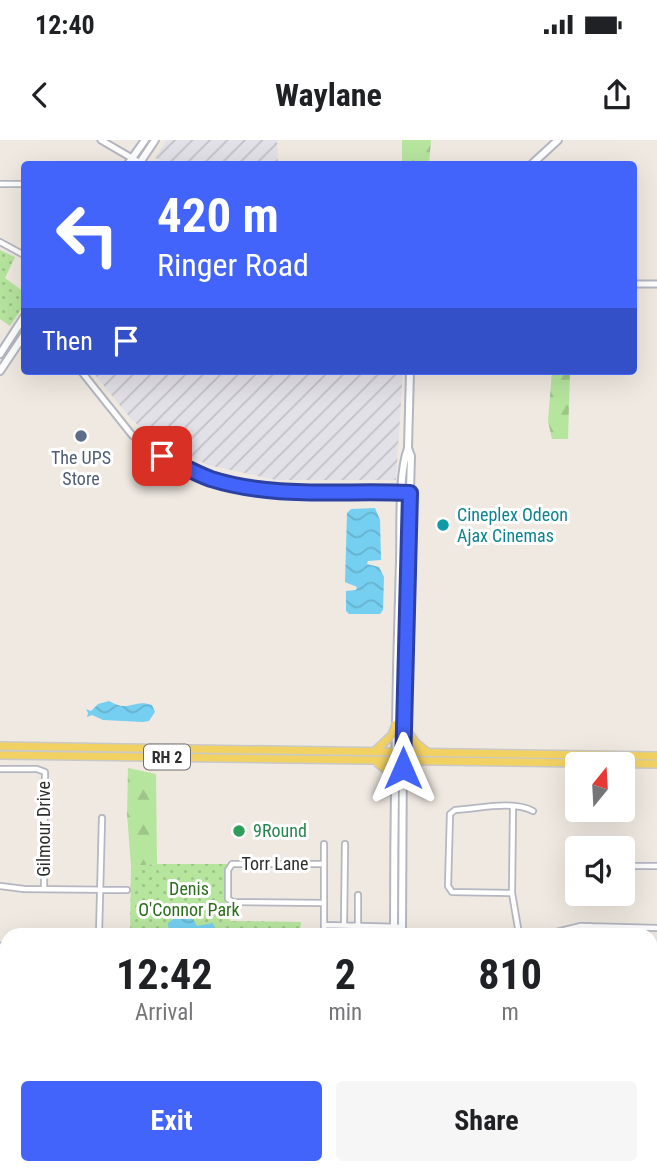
<!DOCTYPE html>
<html lang="en">
<head>
<meta charset="utf-8">
<style>
  :root { --surface:#fff; --page:#f6f6f6; --text:#202124; --muted:#757577; --accent:#4264fb }
  body { margin:0; font-family:"Roboto Condensed",sans-serif; background:var(--page); color:var(--text); height:100vh; display:flex; flex-direction:column; font-size:26px; white-space:nowrap }
  * { box-sizing:border-box; margin:0 }
  p { font-size:23px; color:var(--muted) }
  .icon { flex:none; width:38px; height:38px; fill:none; stroke:currentColor; stroke-width:2; stroke-linecap:round; stroke-linejoin:round }
  .map { position:relative; flex:1; overflow:hidden }
  .drawer { position:absolute; left:0px; top:788px; width:658px; height:247px; display:flex; flex-direction:column; background:var(--surface); border-radius:21px 21px 0 0; box-shadow:0 7px 28px #0002 }
  .drawer>* { flex:none }
  .hud { position:absolute; left:21px; top:21px; width:616px; height:214px; border-radius:7px; box-shadow:0 7px 28px #0002; background:#4264fb; color:#fff; overflow:hidden }
  .needle { width:46px; rotate:18deg }
  .controls { position:absolute; left:565px; top:612px; display:grid; gap:14px }
  .controls a { display:grid; place-items:center; width:70px; height:70px; border-radius:7px; background:var(--surface); box-shadow:0 7px 28px #0002; font-size:35px }
  .pin { position:absolute; display:grid; place-items:center; width:60px; height:60px; color:#fff; margin:-30px; border-radius:14px; box-shadow:0 4px 10px #0006 }
  .me { position:absolute; width:77px; margin:-38px; rotate:0deg; stroke-linejoin:round; filter:drop-shadow(0 0 5px #0008) }
  .turn { display:flex; align-items:center; gap:24px; height:147px; padding:0 21px; font-size:32px }
  .turn .icon { width:91px; height:91px; stroke-width:2.5 }
  .turn b { display:block; font-size:49px; line-height:60px }
  .then { display:flex; align-items:center; height:66px; padding:0 21px; background:#0003; gap:14px; font-size:26px }
  .eta { display:flex; justify-content:space-evenly; align-items:center; height:119px; text-align:center }
  .eta b { font-size:42px; font-weight:700; line-height:49px }
  .cta { display:flex; gap:14px; margin-top:auto; padding:14px 21px }
  .cta a { flex:1; height:80px; border-radius:7px; background:var(--accent); color:#fff; font-size:28px; font-weight:700; line-height:80px; text-align:center }
  .cta a+a { background:var(--page); color:var(--text) }
  .status { display:flex; justify-content:space-between; align-items:center; height:49px; padding:0 35px; background:var(--surface); direction:ltr }
  .status svg { height:19px; fill:currentColor }
  header { display:flex; justify-content:space-between; align-items:center; height:91px; padding:0 21px; background:var(--surface); font-size:32px; font-weight:700 }
  .map>svg:first-child { display:block }
  .industrial { fill:url(#industrial-furrows) }
  .education { fill:#f0e6d1 }
  .forest { fill:url(#forest-firs) }
  .park { fill:url(#park-dots) }
  .water { fill:url(#water-waves) }
  .lines { fill:none; stroke-linecap:round; stroke-linejoin:round }
  .minor-casing { stroke:#b4b7c1; stroke-width:8 }
  .tertiary-casing { stroke:#b4b7c1; stroke-width:9 }
  .secondary-casing { stroke:#b4b7c1; stroke-width:10 }
  .primary-casing { stroke:#c9c9c9; stroke-width:10 }
  .minor { stroke:#fff; stroke-width:4.5 }
  .tertiary { stroke:#fff; stroke-width:5 }
  .secondary { stroke:#fff; stroke-width:6 }
  .primary { stroke:#f2d163; stroke-width:7 }
  .route-casing { stroke:#2b41a3; stroke-width:18 }
  .route { stroke:#4264fb; stroke-width:12 }
  .service-dot { fill:#5c6f8a; stroke:#fff; stroke-width:2.5 }
  .culture-dot { fill:#0f9aa8; stroke:#fff; stroke-width:2.5 }
  .leisure-dot { fill:#2e9e5b; stroke:#fff; stroke-width:2.5 }
  .labels { text-anchor:middle; stroke-width:6; stroke-linejoin:round; paint-order:stroke }
  .shield { fill:#fff; stroke:#6d6d6d; stroke-width:2 }
  .shield-label { font-size:16px; font-weight:bold; fill:#2e2e2e }
  .service-label { font-size:18px; fill:#4e5e75; stroke:#fff }
  .culture-label { font-size:18px; fill:#0d838f; stroke:#fff; text-anchor:start }
  .street-label { font-size:18px; fill:#2e2e2e; stroke:#fff }
  .leisure-label { font-size:18px; fill:#27864d; stroke:#fff; text-anchor:start }
  .park-label { font-size:18px; fill:#2c6e1b; stroke:#fff }
</style>
</head>
<body>
<div class="status"><b>12:40</b><svg viewBox="0 0 49 12"><path d="M0 12V9h3v3zM5 12V6h3v6zM10 12V3h3v9zM15 12V0h3v12zM26 1h20v11H26zM47 4h2v5h-2z"/></svg></div>
<header><svg class="icon" aria-label="back" viewBox="0 0 24 24"><path d="M15 5l-7 7 7 7"/></svg>Waylane<svg class="icon" aria-label="share" viewBox="0 0 24 24"><path d="M12 15V3M7 8l5-5 5 5M5 13v7h14v-7"/></svg></header>
<div class="map">
<svg width="657" height="1034" viewBox="0 0 657 1034">
  <defs>
    <pattern id="industrial-furrows" width="10" height="10" patternUnits="userSpaceOnUse" patternTransform="scale(1.75)"><rect width="10" height="10" fill="#e3e1e8"/><path d="M-1 1l2-2M0 10L10 0M9 11l2-2" fill="none" stroke="#c3c1c7"/></pattern>
    <pattern id="forest-firs" width="22" height="20" patternUnits="userSpaceOnUse" patternTransform="scale(1.75)"><rect width="22" height="20" fill="#b6e59e"/><path d="M5 1l3.5 6h-7zM16 11l3.5 6h-7z" fill="#9dc588"/></pattern>
    <pattern id="park-dots" width="8" height="8" patternUnits="userSpaceOnUse" patternTransform="scale(1.75)"><rect width="8" height="8" fill="#b6e59e"/><path d="M2 2h.1M6 6h.1" fill="none" stroke="#9dc588" stroke-width="1.8" stroke-linecap="round"/></pattern>
    <pattern id="water-waves" width="16" height="10" patternUnits="userSpaceOnUse" patternTransform="scale(1.75)"><rect width="16" height="10" fill="#75cff0"/><path d="M0 5q4-4 8 0t8 0" fill="none" stroke="#66b2ce"/></pattern>
  </defs>
  <rect width="100%" height="100%" fill="#efe9e1"/>
  <!-- industrial -->
  <path class="industrial" d="M167,0h110l1,24h-108l-15,-6z
    M92,231h311l-7,109h-120l-68,-15 -50,-23 -27,-23z
    M651,943l6,2v89h-116v-7h110z"/>
  <!-- education -->
  <path class="education" d="M654,817h3v72l-6,-2z"/>
  <!-- forest -->
  <path class="forest" d="M402,0h29l-2,24h-27z
    M552,231h18l-2,68h-16l-4,-18z
    M128,628l28,6 1,90 -26,2 -4,-52z"/>
  <!-- park -->
  <path class="park" d="M0,110l15,7 -10,21 19,14v13l-14,21 -10,-7z
    M157,724h70l-2,43 4,1 1,13 71,1 -1,11 -170,1 1,-68z"/>
  <!-- water -->
  <path class="water" d="M375,368l5,12 1,40 -13,1 -1,3 12,3 5,10 -1,33 -3,4h-31l-3,-3v-20l10,-1 1,-3 -12,-5 2,-69 4,-4z
    M109,561c4,2 8,4 12,5 12,1 17,-6 31,-1l3,7 -6,9 -6,1 -40,-2 -11,-5 -5,2 1,-4 -2,-4 5,2 7,-7z
    M176,777l17,2 4,7 16,-3 2,6 -1,5h-45l-1,-11z"/>
  <g class="lines">
    <!-- minor casing -->
    <g class="minor-casing">
      <path id="minor" d="M0,44h24
        M0,102l24,13
        M0,629h37l8,3 -1,117
        M513,667l-1,86 7,41
        M324,704v90
        M623,726h34
        M572,728h6
        M0,746l24,3 103,1
        M512,753l-60,-1 -4,-6 2,-72 5,-4c23,-1 57,-10 78,1
        M358,755v30
        M324,763l-91,-1 -5,-3v-29l4,-6h92
        M324,785l78,2
        M344,785l1,-81
        M99,794l3,-116
        M548,794l33,-8 76,2
        M591,794v-8
        M651,894l6,2
        M0,943h7
        M534,1027l1,7
        M51,1034v-7
        M146,1034v-7
        M203,1034l2,-7
        M263,1034l2,-7
        M321,1034l1,-7
        M358,1034l1,-7"/>
    </g>
    <!-- tertiary casing -->
    <g class="tertiary-casing">
      <path id="tertiary" d="M101,0l41,24
        M634,144h23
        M81,231l51,64 30,21 47,22 56,11 145,4
        M0,806l7,3
        M651,934l6,1"/>
    </g>
    <!-- secondary casing -->
    <g class="secondary-casing">
      <path id="secondary" d="M128,24l17,-24
        M139,24l16,-24
        M532,24l26,-24
        M0,214l24,-37
        M0,231l24,-36
        M394,794c0,-124 2,-249 6,-374 1,-29 -2,-86 8,-112l2,-77
        M402,794l1,-196 8,-282 -3,-8
        M390,1034v-7
        M398,1034l1,-7"/>
    </g>
    <!-- primary casing -->
    <g class="primary-casing">
      <path id="primary" d="M403,585l12,17 11,9
        M0,606l657,10
        M376,610l16,-15 4,-11
        M0,615l657,9
        M374,620l21,17
        M403,640l7,-11 11,-8"/>
    </g>
    <!-- minor -->
    <use href="#minor" class="minor"/>
    <!-- tertiary -->
    <use href="#tertiary" class="tertiary"/>
    <!-- secondary -->
    <use href="#secondary" class="secondary"/>
    <!-- primary -->
    <use href="#primary" class="primary"/>
  </g>
  <g class="lines">
    <!-- route casing -->
    <g class="route-casing">
      <path id="route" d="M162,316c16,7 32,17 49,23 63,20 133,11 199,14l-7,275"/>
    </g>
    <!-- route -->
    <use href="#route" class="route"/>
  </g>
  <!-- markers -->
  <circle class="service-dot" cx="81" cy="296" r="7"/>
  <circle class="culture-dot" cx="443" cy="385" r="7"/>
  <circle class="leisure-dot" cx="239" cy="691" r="7"/>
  <g class="labels">
    <!-- shield labels -->
    <rect class="shield" x="144" y="604.5" width="46" height="25" rx="5"/>
    <g class="shield-label">
      <text x="167" y="623">RH 2</text>
    </g>
    <!-- service labels -->
    <g class="service-label">
      <text x="81" y="324">The UPS<tspan x="81" dy="21">Store</tspan></text>
    </g>
    <!-- culture labels -->
    <g class="culture-label">
      <text x="457" y="381">Cineplex Odeon<tspan x="457" dy="21">Ajax Cinemas</tspan></text>
    </g>
    <!-- street labels -->
    <g class="street-label">
      <text transform="translate(44 689) rotate(-90)" y="6">Gilmour Drive</text>
      <text x="275" y="730">Torr Lane</text>
    </g>
    <!-- leisure labels -->
    <g class="leisure-label">
      <text x="253" y="697">9Round</text>
    </g>
    <!-- park labels -->
    <g class="park-label">
      <text x="189" y="755">Denis<tspan x="189" dy="21">O'Connor Park</tspan></text>
    </g>
  </g>
</svg>
<div class="controls">
<a><svg class="needle" viewBox="-14 -14 28 28"><path d="M0-13l5 13h-10z" fill="#e53935"/><path d="M0 13l5-13h-10z" fill="#757577"/></svg></a>
<a><svg class="icon" aria-label="sound" viewBox="0 0 24 24"><path d="M4 9h4l5-4v14l-5-4H4zM17 9q2 3 0 6"/></svg></a>
</div>
<div class="pin" style="left:162px;top:316px;background:#d93025"><svg class="icon" aria-label="arrive" viewBox="0 0 24 24"><path d="M6 21V4h12l-3 4 3 4H6"/></svg></div>
<svg class="me" style="left:403px;top:628px" viewBox="-20 -20 40 40"><path d="M0-17L14 15 0 8-14 15z" fill="#4264fb" stroke="#fff" stroke-width="4"/></svg>
<div class="hud">
<div class="turn"><svg class="icon" aria-label="left" viewBox="0 0 24 24"><path d="M17 20v-9H6M10 6l-5 5 5 5"/></svg><div><b>420 m</b>Ringer Road</div></div>
<div class="then">Then<svg class="icon" aria-label="arrive" viewBox="0 0 24 24"><path d="M6 21V4h12l-3 4 3 4H6"/></svg></div>
</div>
<section class="drawer">
<div class="eta">
<div><b>12:42</b><p>Arrival</p></div>
<div><b>2</b><p>min</p></div>
<div><b>810</b><p>m</p></div>
</div>
<div class="cta"><a>Exit</a><a>Share</a></div>
</section>
</div>
</body>
</html>
